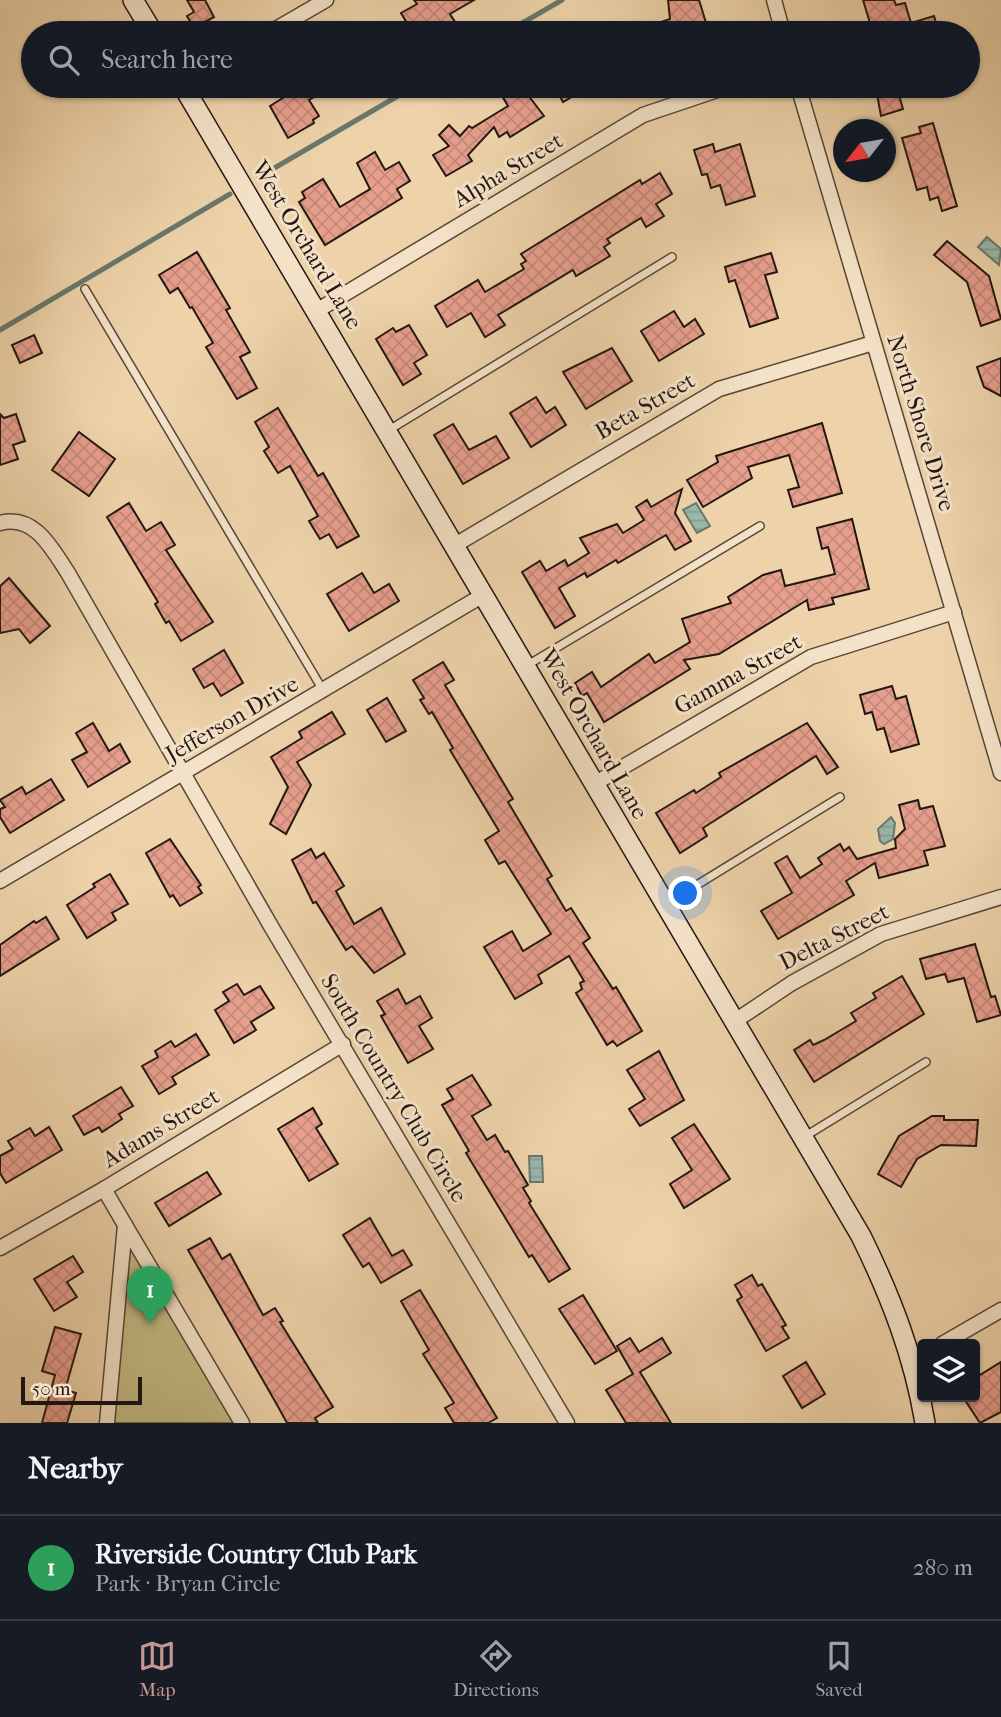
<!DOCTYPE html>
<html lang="en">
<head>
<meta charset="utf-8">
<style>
  :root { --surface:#171b24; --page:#242831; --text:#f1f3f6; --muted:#9ea1a6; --line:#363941; --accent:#c59692 }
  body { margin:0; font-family:"IM FELL French Canon",serif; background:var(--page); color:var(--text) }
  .controls { position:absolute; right:21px; bottom:21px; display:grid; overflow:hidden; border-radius:7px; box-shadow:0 2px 5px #0004 }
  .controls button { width:63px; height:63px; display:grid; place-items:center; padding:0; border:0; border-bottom:2px solid var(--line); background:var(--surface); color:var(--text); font:35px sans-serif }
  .compass { position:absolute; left:833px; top:119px; width:63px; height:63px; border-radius:50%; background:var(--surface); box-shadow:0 2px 5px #0004; rotate:239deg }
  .scale { position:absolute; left:21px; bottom:18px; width:121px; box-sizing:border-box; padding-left:7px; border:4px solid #231712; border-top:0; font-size:19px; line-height:24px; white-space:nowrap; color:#231712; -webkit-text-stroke:5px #f4e2c8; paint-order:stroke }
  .you { position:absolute; left:686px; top:894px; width:24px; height:24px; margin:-18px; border:5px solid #fff; border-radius:50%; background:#1a73e8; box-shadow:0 0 0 10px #1a73e833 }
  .badge { display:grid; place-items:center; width:46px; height:46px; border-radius:50%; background:var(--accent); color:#fff; font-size:23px; font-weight:700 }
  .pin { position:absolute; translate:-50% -58px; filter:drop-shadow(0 2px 4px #0008) }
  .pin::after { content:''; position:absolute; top:37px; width:24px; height:21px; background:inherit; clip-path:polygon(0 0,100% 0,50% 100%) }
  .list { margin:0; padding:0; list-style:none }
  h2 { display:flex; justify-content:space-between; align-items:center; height:91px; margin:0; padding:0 28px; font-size:30px }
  h2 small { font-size:23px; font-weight:400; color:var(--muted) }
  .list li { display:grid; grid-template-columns:46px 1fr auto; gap:21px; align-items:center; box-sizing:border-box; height:105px; padding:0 28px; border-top:2px solid var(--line) }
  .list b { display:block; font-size:26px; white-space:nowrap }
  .list p { margin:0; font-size:23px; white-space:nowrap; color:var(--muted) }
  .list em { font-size:23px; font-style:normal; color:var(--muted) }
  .icon { flex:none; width:38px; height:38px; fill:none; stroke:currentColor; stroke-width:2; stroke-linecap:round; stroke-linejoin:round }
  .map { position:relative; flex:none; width:1001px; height:1423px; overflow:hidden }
  .search { position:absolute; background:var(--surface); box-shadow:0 2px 5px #0004; left:21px; right:21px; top:21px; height:77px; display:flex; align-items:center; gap:18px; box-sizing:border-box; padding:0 24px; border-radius:38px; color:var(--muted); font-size:26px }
  .sheet { height:196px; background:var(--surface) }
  nav { display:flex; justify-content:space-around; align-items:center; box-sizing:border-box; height:98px; border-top:2px solid var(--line); background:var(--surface); font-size:19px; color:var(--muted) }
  nav a { display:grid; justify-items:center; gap:4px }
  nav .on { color:var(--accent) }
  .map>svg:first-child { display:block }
  .green { fill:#c1ba83; stroke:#72684a; stroke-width:2 }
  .water { fill:url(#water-rules); stroke:#6a786d; stroke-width:2 }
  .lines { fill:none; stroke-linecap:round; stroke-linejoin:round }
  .stream { stroke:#6a786d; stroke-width:5 }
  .building { fill:url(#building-cross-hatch); stroke:#231712; stroke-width:2 }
  .lane-casing { stroke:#564638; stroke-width:10 }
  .street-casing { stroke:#564638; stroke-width:17 }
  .secondary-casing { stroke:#231712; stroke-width:22 }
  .lane { stroke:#f4e2c8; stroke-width:7 }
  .street { stroke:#f4e2c8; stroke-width:14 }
  .secondary { stroke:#f4e2c8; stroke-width:19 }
  .labels { text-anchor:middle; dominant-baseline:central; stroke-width:6; stroke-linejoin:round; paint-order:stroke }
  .street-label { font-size:23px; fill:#231712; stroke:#f4e2c8 }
</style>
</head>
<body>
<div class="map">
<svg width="1001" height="1423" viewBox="0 0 1001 1423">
  <defs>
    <pattern id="water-rules" width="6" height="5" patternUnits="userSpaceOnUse" patternTransform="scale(1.75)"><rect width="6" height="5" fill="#99b8aa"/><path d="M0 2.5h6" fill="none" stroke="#849d91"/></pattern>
    <pattern id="building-cross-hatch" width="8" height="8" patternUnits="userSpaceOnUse" patternTransform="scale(1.75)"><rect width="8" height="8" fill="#e79f8d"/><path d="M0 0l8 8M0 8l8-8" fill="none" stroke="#c68879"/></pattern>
  </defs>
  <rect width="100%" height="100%" fill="#eed3aa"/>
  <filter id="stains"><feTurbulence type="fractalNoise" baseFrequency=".00286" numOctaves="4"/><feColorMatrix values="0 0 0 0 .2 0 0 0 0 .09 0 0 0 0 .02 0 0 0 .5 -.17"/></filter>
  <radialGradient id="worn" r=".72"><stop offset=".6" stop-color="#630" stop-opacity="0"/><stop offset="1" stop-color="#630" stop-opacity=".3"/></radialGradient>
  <!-- green -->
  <path class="green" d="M125,1225l117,198h-135z"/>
  <!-- water -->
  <g class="water">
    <path d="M987,237l14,12 -2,16 -21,-18z"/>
    <path d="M696,503l14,23 -13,7 -14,-23z"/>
    <path d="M891,817l4,6 -2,16 -9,5 -4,-3 -2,-12z"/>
    <path d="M529,1156h13l1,26h-13z"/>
  </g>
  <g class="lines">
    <!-- stream -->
    <g class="stream">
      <path d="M505,33l57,-33"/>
      <path d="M259,177l156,-91"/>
      <path d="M0,330l230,-136"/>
    </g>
  </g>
  <!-- building -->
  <g class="building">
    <path d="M187,0h18l9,17 -20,11 -7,-12 7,-4z"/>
    <path d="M414,0h60l-24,14 5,8 -19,11h-5l-3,-6 -15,6 -12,-20 16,-9z"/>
    <path d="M668,0h31l8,26 -23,7h-49l-1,-2 36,-12z"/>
    <path d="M863,0h31l2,5 9,-2 6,20 23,-7 5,17h-66z"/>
    <path d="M280,86h53l-24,14 10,16 -6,4 1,3 -26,15 -18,-32 16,-10z"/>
    <path d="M496,86h25l23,30 -34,21 -3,-5 -8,5 -5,-10 -26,28 4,6 -26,15 -13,-21 16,-9 -10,-11 10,-10 11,11 9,-10 3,2 36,-22z"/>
    <path d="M554,86h36l-27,16z"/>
    <path d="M897,88l6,21 -22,7 -4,-22z"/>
    <path d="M933,123l24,83 -15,5 -4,-14 -8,3 -3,-13 -10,3 -15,-52 19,-5 -2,-6z"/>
    <path d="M713,144l2,8 25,-8 15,52 -29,9 -6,-20 -9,3 -4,-14 -5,1 -8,-25z"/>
    <path d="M375,152l10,18 14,-8 11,19 -13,8 5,9 -77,47 -26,-43 6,-4 -3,-6 21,-13 17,28 30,-18 -13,-26z"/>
    <path d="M660,173l12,21 -16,10 8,12 -18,11 -5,-9 -34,21 3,4 -6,4 6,9 -34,20 -3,-6 -75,45 7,10 -20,12 -14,-24 -24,14 -12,-21 43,-26 7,12 39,-23 -3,-5 5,-3 -5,-7 119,-74 2,4z"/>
    <path d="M947,241l42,35 12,43 -20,7 -14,-44 -33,-27z"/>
    <path d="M197,252l33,56 -4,2 24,42 -10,5 17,31 -20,11 -31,-52 7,-4 -21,-36 -2,1 -12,-20 -8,5 -11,-18z"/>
    <path d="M771,253l6,19 -12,3 13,43 -28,9 -15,-47 -6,2 -4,-15z"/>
    <path d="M674,311l10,16 11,-8 9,15 -45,27 -18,-30z"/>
    <path d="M409,325l18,30 -13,8 7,11 -18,11 -27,-46 17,-11 3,4z"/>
    <path d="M34,335l8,18 -22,10 -8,-18z"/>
    <path d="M612,348l20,33 -46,28 -23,-37z"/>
    <path d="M1001,358v38l-17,-9 -7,-20z"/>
    <path d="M536,397l10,16 9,-6 11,18 -35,22 -21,-34z"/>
    <path d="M278,408l40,68 5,-3 36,63 -22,12 -8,-14 -9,5 -11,-18 9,-5 -28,-50 -12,7 -14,-22 5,-4 -14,-25z"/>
    <path d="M0,414l4,4 12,-4 9,27 -12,4 5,14 -18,6z"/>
    <path d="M822,423l20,70 -49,14 -5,-17 11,-3 -10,-32 -41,12 4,11 -49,29 -16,-27 31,-18 -2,-6z"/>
    <path d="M453,424l16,26 27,-14 13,22 -46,26 -29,-49z"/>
    <path d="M79,432l36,27 -26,37 -37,-26z"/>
    <path d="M682,489l-7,24 16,28 -16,9 -9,-15 -48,28 -2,-3 -29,17 -2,-4 -26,15 16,28 -20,12 -33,-56 18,-11 6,10 19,-11 3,6 21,-13 -9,-15 37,-14 6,9 21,-13 -8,-13 11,-7 4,7z"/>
    <path d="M129,503l17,28 15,-9 14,23 -9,5 47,72 -32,19 -12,-20 -3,2 -11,-19 3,-2 -51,-85z"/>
    <path d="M852,519l17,70 -37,9 2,6 -25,6 -2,-10 -88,54 -35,6 6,9 -86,53 -17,-29 -5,3 -7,-13 17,-11 9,15 48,-33 6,9 35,-21 -8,-23 49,-16 -3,-6 35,-22 18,-5 4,16 50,-12 -7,-27 -6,2 -5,-21z"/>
    <path d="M362,573l12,20 15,-9 10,17 -50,30 -22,-37z"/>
    <path d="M9,578l41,48 -20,17 -11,-14 -19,4v-47z"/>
    <path d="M224,650l19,33 -22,13 -8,-13 -9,5 -11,-19z"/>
    <path d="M443,662l11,18 -9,5 68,114 -5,3 44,74 -5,3 19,32 5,-3 19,30 -7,5 30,46 3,-2 26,44 -25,15 -4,-5 -6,4 -31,-52 6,-4 -2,-6 4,-2 -15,-25 -31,19 4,8 -27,16 -31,-52 28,-16 11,20 28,-17 -46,-73 -6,3 -14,-24 14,-9 -49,-81 3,-2 -21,-36 -3,2 -9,-14 4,-2 -11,-18z"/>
    <path d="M892,686l4,13 10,-3 13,48 -28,8 -7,-24 -7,2 -5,-18 -7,2 -5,-19z"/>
    <path d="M387,698l19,33 -20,11 -19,-32z"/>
    <path d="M332,712l13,22 -48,28 14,23 -25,49 -16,-10 18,-37 -17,-30 31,-19 -3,-6z"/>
    <path d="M93,723l16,28 11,-7 10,18 -42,25 -16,-27 15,-8 -11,-19z"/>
    <path d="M807,723l31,44 -11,7 -11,-18 -113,72 4,8 -27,17 -24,-40 38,-23 2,3 25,-16 -2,-4z"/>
    <path d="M51,779l13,21 -54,33 -10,-16v-8l5,-2 -5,-7 22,-13 4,7z"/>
    <path d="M918,800l2,9 13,-3 12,40 -21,5 4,14 -49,13 -4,-15 -29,18 8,14 -76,44 -17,-28 31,-18 -17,-30 12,-7 13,22 22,-14 -4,-6 22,-14 4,7 5,-4 8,12 39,-11 -1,-9 10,-10 -6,-24z"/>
    <path d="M170,839l31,46 -3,2 4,6 -22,13 -7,-11 -3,2 -24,-44z"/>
    <path d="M311,849l5,9 8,-5 20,33 -8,5 18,33 27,-16 24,46 -31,19 -22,-27 -6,4 -30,-48 -3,1 -21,-43z"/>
    <path d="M110,874l18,30 -16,9 4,7 -29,18 -20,-33 28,-18 -2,-3z"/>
    <path d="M46,917l13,22 -59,37v-31l34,-24 2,2z"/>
    <path d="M975,944l16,53 4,-1 6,19 -24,7 -13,-44 -16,4 -3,-8 -19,5 -6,-20z"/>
    <path d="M902,976l22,38 -110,68 -20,-32 16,-10 3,5 11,-5 32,-19 -5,-8 25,-15 -3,-5z"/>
    <path d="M237,984l7,11 16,-9 14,22 -23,14 5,8 -22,13 -19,-33 14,-9 -6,-9z"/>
    <path d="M398,989l8,15 14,-8 12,22 -13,8 14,23 -25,14 -27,-47 4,-2 -8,-13z"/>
    <path d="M196,1034l13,21 -37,22 4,7 -17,10 -17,-28 16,-9 -3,-6 16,-10 4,6z"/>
    <path d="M659,1051l25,49 -44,26 -11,-17 16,-10 -18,-29z"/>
    <path d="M472,1075l19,30 -19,11 15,24 8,-5 10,17 3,-1 20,34 -5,3 8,13 -2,2 41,66 -21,13 -17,-27 -3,2 -63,-104 3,-2 -27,-46 11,-6 -6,-10z"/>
    <path d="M121,1087l12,19 -14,8 3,5 -20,13 -3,-5 -15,8 -11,-19z"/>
    <path d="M313,1108l9,16 -6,4 22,36 -29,17 -31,-52z"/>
    <path d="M932,1116h12v4h34l-2,26 -35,-1 -24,14 -16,28 -23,-13 21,-38z"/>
    <path d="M694,1124l36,55 -46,29 -14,-24 22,-14 -20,-32z"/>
    <path d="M49,1127l13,23 -56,33 -6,-10v-17l13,-7 -5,-8 22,-13 5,8z"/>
    <path d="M207,1172l14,22 -52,32 -14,-23z"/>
    <path d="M370,1218l22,38 11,-6 9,15 -31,18 -12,-20 -6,4 -20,-32z"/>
    <path d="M210,1238l12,21 8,-5 33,61 12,-7 8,13 -3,1 53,85 -18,11 3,5h-31l-11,-20 -88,-153z"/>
    <path d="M73,1256l10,16 -16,10 10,15 -23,14 -20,-32z"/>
    <path d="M752,1275l6,11 4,-2 24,41 -4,2 7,11 -23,13 -29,-51 5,-3 -7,-12z"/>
    <path d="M420,1290l77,128 -9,5h-34l-9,-15 9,-5 -31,-49 6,-4 -28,-49z"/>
    <path d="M583,1295l34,56 -22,13 -36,-55z"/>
    <path d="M55,1327l26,7 -16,56 11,3 -9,30h-25l13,-48 -13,-4z"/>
    <path d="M630,1338l9,14 23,-14 9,15 -31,19 31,51h-45l-20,-33 27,-16 -16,-28z"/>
    <path d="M806,1362l19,32 -23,14 -19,-32z"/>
    <path d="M1001,1362v50l-21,11 -17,-26h12v-19z"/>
  </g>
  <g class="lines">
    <defs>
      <g id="lane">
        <path d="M85,289l239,403"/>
        <path d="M389,430l283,-173"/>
        <path d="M526,666l234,-140"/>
        <path d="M666,904l174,-107"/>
        <path d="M804,1137l122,-75"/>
      </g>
      <g id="street">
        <path d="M774,0l9,33"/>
        <path d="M269,33l57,-33"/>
        <path d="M798,86l203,687"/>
        <path d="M318,310l325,-195 86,-29"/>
        <path d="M0,523c35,-9 52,26 68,50l204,355 295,495"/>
        <path d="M455,545l264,-156 154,-46"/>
        <path d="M594,784l217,-127 143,-45"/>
        <path d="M0,881l485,-287"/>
        <path d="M735,1021l57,-38 89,-49 120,-37"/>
        <path d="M104,1189l21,36 -18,198"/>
        <path d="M125,1225l117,198"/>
        <path d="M0,1248l104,-59 239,-145"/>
        <path d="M942,1344l59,-34"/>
      </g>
      <g id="secondary">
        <path d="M133,0l20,33"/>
        <path d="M183,86l678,1150c30,61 53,120 64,187"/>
      </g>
    </defs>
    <!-- lane casing -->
    <use href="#lane" class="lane-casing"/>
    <!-- street casing -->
    <use href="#street" class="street-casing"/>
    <!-- secondary casing -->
    <use href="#secondary" class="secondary-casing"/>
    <!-- lane -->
    <use href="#lane" class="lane"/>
    <!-- street -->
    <use href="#street" class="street"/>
    <!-- secondary -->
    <use href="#secondary" class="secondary"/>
  </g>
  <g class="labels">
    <!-- street labels -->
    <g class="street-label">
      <text transform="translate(508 170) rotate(-31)">Alpha Street</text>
      <text transform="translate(307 245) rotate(59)">West Orchard Lane</text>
      <text transform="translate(645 406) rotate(-30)">Beta Street</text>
      <text transform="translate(921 423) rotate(73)">North Shore Drive</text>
      <text transform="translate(738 674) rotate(-29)">Gamma Street</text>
      <text transform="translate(232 719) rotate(-30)">Jefferson Drive</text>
      <text transform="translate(594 734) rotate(60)">West Orchard Lane</text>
      <text transform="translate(834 937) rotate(-27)">Delta Street</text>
      <text transform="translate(394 1088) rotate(59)">South Country Club Circle</text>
      <text transform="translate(161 1128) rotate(-31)">Adams Street</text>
    </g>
  </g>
  <rect width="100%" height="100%" filter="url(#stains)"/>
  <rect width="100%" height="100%" fill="url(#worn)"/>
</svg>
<div class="controls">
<button><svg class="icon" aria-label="layers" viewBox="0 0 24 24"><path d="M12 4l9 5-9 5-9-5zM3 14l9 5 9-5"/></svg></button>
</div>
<svg class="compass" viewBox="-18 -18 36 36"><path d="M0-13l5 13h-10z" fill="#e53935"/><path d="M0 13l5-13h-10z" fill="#9ea1a6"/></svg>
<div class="scale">50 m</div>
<div class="you"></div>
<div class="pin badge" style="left:150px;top:1324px;background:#2e9e5b">1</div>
<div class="search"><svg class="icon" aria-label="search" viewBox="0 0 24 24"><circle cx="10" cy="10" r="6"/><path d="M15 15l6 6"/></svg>Search here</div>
</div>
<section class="sheet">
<h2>Nearby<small></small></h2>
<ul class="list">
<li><span class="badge" style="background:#2e9e5b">1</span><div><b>Riverside Country Club Park</b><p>Park · Bryan Circle</p></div><em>280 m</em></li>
</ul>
</section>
<nav>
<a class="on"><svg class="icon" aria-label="map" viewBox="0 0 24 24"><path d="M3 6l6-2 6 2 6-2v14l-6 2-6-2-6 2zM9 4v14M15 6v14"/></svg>Map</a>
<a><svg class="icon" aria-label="directions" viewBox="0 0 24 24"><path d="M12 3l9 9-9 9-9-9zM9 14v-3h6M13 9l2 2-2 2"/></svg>Directions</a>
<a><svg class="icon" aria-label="saved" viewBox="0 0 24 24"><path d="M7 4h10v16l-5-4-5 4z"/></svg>Saved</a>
</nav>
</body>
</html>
